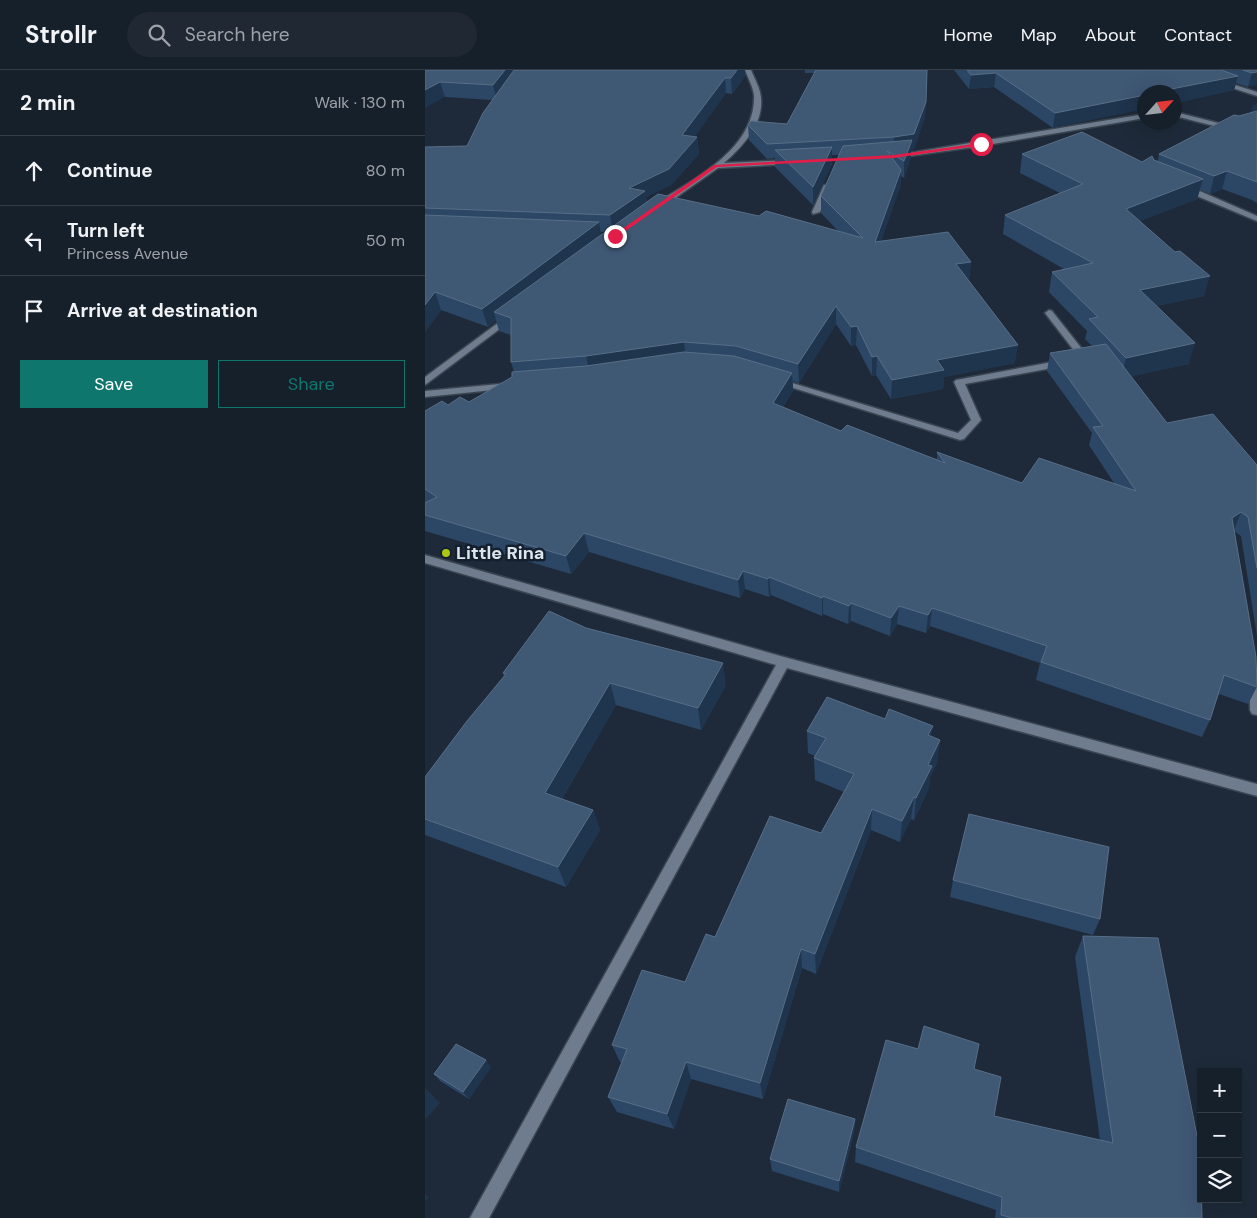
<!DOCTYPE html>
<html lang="en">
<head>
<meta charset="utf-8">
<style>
  :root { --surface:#16202b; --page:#1f2833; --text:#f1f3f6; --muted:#9ea3a9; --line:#353e47; --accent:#0f766e }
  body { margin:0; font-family:"DM Sans",sans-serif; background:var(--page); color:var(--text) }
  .controls { position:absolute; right:15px; bottom:15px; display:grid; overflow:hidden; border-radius:0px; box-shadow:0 5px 20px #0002 }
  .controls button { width:45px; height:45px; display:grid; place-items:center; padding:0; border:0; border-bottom:1px solid var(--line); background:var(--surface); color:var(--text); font:25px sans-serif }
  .compass { position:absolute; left:712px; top:15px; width:45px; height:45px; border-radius:50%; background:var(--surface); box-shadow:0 5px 20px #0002; rotate:63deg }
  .stop { position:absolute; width:15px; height:15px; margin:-11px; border:4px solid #e11d48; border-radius:50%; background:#fff }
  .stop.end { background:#e11d48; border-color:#fff; box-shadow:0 1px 5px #0008 }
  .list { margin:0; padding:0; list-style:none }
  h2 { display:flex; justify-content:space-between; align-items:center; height:65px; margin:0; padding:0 20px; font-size:21px }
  h2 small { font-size:16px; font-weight:400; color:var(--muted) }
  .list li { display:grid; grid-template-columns:32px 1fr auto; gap:15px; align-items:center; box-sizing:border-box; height:70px; padding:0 20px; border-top:1px solid var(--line) }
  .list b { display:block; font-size:19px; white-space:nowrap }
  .list p { margin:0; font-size:16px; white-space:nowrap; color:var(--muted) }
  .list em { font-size:16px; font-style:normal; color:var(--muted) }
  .actions { display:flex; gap:10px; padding:15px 20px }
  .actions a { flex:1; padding:11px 0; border:1px solid var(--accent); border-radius:0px; text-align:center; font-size:18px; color:var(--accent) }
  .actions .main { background:var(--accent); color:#fff }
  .icon { flex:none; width:28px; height:28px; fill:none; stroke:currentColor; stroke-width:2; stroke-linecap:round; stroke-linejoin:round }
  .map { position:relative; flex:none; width:832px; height:1148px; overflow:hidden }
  header { display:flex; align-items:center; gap:30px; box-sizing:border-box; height:70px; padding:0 25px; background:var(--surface); border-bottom:1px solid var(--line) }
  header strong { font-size:24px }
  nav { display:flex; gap:28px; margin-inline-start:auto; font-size:18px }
  .search { width:350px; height:45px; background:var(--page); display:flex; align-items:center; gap:12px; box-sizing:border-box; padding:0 18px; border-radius:28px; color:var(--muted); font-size:19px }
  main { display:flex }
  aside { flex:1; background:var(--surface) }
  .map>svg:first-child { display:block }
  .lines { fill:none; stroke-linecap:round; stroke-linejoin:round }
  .minor-casing { stroke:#3a4551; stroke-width:3 }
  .minor { fill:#6e7c8d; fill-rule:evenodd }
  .wall { fill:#2c4765; fill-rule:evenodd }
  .shaded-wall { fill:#1f344d }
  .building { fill:#3f5874; stroke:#586e87 }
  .route { fill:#e11d48 }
  .poi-dot { fill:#abc615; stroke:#15202e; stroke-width:2 }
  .labels { text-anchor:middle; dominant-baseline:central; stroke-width:5; stroke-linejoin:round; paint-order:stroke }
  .poi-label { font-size:18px; font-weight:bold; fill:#dde5ee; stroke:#15202e; text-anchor:start }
</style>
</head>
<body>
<header>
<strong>Strollr</strong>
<div class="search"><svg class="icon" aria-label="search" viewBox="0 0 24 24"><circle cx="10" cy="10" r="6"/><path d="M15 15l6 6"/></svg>Search here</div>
<nav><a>Home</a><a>Map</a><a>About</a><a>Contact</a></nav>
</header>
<main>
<aside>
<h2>2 min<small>Walk · 130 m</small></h2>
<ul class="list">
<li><svg class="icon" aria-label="ahead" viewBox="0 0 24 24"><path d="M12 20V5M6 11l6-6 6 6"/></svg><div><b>Continue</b></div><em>80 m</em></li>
<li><svg class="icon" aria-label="left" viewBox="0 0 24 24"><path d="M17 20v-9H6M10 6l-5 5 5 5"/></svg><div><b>Turn left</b><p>Princess Avenue</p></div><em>50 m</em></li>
<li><svg class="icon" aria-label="arrive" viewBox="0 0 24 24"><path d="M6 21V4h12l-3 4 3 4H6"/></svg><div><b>Arrive at destination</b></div></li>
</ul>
<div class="actions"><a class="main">Save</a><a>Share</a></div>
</aside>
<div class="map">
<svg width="832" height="1148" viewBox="0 0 832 1148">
  <rect width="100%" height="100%" fill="#1e2a39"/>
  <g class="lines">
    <defs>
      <g id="minor">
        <path d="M320,0h6c3,7 7,15 9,22 7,29 -17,54 -36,71l67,-3 4,2 -4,2 -73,4 -57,40h-6v-4c39,-25 101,-55 99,-109 -1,-8 -6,-17 -9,-25z"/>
        <path d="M794,10l38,12v4l-40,-13z"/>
        <path d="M750,42l59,15 23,-6v4l-23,6 -59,-15z"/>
        <path d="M720,44v4l-164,28 -86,12 -4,-2z"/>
        <path d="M399,115l7,2 -11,25 -7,2 -1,-2z"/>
        <path d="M755,115h6l71,31v5l-77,-32z"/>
        <path d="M624,240l3,1 38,48 -5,3 -120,22 16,36 -17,19 -4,1 -189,-59 5,-3 3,1 179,54 13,-13 -17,-38 2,-2 123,-23 -34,-44z"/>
        <path d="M85,244l4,3 -1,2 -88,66v-8z"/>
        <path d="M85,313l3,1v4l-88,9v-6z"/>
        <path d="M0,485l359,102 473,127v12l-470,-128 -298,550h-19l306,-553 -351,-102z"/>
        <path d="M830,598l2,1v46l-5,-1 -2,-4 -1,-37 1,-4z"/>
      </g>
    </defs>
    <!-- minor casing -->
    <use href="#minor" class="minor-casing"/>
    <!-- minor -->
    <use href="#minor" class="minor"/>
  </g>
  <!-- wall -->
  <g class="wall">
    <path d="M0,0h320v6l-13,18 -6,-1 -32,44h3l2,17 -28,31 -25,12 1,5 112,14 80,16 -18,-19v-17l18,-41h-7v9l-19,41 -38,-38v-9l-8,1 -18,-19 -1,-15 39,-1 27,-51h-9v-3h122l-2,47 -11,32 -3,1v7l-7,21 -3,-2 -1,11 -19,54 90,21 -2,18h-1l47,83 -71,14 -1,12 -52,10 -15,-24 -4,1 -16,-31 -5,1 -15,-22 -37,59 -6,-2v10l-10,16 58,24 96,29v-8l85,31h92l-25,-38 3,-12 -45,-62 3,-18 42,-7 -7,-7 2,-8 -38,-39 3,-20 12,-3 -61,-35 2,-19 55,-22 -40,-20 2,-19 120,8 12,-2 4,1 1,-7 80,-38 11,-3 7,-10v100l-5,-3 -30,-11 -12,5 -10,-4 -3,9 -57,22 64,75 -48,10 33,58 -58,12 36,47 90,42v171l-16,-100 -7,-5 23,156 -9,17 -29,-10 -9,26 -8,17 -166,-57 4,-17 -110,-37 -4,7 -29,-9 -7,12 -39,-15 -3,3 -25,-10 -1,2 -51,-21 -2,2 -24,-8 -5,9 -151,-46 -18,22 -146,-43v-28h1l-1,-1v-91l23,-6 21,-3 43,-25 2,-5 -3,-10v-27l-12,-4 -3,-11 -8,7 -47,-17 -16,22v-185l42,-1 25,-46 -47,-3zM175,162h5l-4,3z"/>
    <path d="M529,0h303l-9,17 -12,-4 -2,7 -59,13v-11l-122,36 -59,-41 -25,2z"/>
    <path d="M161,558l140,57 -25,45 -85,-25 -54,94 31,11 7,20 -34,57 -141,-52v-58l79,-101 -1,-3z"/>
    <path d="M382,661l133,9 -3,23 -7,14 -1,11 -15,32 -3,-1 -11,23 -29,-12 -55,144 -14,-6 -39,131 -72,-20 -17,50 -57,-17 -9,-15 14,-35h-2l-8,-17 73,-63 30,-45 106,-104 23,-41 -29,-12 -1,-22 1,-2 -7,-3z"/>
    <path d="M528,810l147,39 -7,16 -143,-38z"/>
    <path d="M658,866l119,282h-207l1,-8 -141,-48 1,-15 62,-98 56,20 20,47 106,24 -25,-183z"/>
    <path d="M66,997l-22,32 -29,-18 -6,-7z"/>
    <path d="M430,1049l-1,13 -15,60 -67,-21 -2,-12z"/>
  </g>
  <!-- shaded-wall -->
  <g class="shaded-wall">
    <path d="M80,0h15l-23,31 -4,-16z"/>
    <path d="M312,0h8v6l-13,18 -1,-16z"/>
    <path d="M832,2v13l-9,2 4,-14z"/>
    <path d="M571,3l-2,14 -25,2 2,-14z"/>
    <path d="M813,6l-4,14 -59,13v-11h-19z"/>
    <path d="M300,8l1,15 -42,59 -2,-17z"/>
    <path d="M15,12l5,15 -20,11v-18z"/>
    <path d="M720,25v14l-92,19 2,-15z"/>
    <path d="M501,32l-1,15 -11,32 -3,1v7l-7,21v-17l-10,-9v-15z"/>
    <path d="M832,34v16l-9,1 5,-16z"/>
    <path d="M272,67l2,17 -28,31 -25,12 2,11 -35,24 -3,-17 19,-27z"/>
    <path d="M407,77v17l-19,41v-18z"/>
    <path d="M476,100l-1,17 -25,73v-18z"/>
    <path d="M802,101l-5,18 -12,5 4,-18z"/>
    <path d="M778,109l-6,20 -75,29 4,-19z"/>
    <path d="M174,152l3,18 -108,72 2,8 -8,7 -6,-18z"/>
    <path d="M546,192l-2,18 -15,2 2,-18z"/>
    <path d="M785,206l-6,20 -69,14 5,-20z"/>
    <path d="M10,222l6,18 -16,22v-27z"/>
    <path d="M411,236v18l-37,59 -1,-19z"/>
    <path d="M432,256l-1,19 -5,1v-19z"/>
    <path d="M259,272l2,18 -96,14 -4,-18z"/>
    <path d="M770,273l-6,21 -68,15 5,-21z"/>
    <path d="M593,275l-3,18 -71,14 -1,12 -52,10 1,-19 45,-20z"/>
    <path d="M452,286l-1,19 -4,1v-19z"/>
    <path d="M367,303l1,18 -19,30 -1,-18z"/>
    <path d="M816,442l-7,18 -2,-12z"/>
    <path d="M159,463l5,19 -18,22 -5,-18z"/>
    <path d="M318,501l2,18 -5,9 -2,-18z"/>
    <path d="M344,507l2,18 -2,2 -1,-18z"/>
    <path d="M398,526v18l-1,2v-18z"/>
    <path d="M426,533v18l-3,3 1,-18z"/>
    <path d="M474,536l-2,18 -7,12 1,-18z"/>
    <path d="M507,538l-2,18 -4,7 2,-18z"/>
    <path d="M298,593l3,22 -25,45 -3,-22z"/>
    <path d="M185,613l6,22 -63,109 -8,-21z"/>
    <path d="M508,656l-3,23 -2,-14z"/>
    <path d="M515,670l-3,23 -7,14 -1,11 -15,32 2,-22 12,-33z"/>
    <path d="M489,727l-3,22 -11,23 2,-21z"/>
    <path d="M447,739l-1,21 -55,144 -1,-20z"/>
    <path d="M168,740l7,20 -34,57 -8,-20z"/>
    <path d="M376,879l1,19 -39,131 -3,-16z"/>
    <path d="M61,990l5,7 -22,32 -6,-7z"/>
    <path d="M261,992l5,17 -17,50 -7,-15z"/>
    <path d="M0,1018l15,15 -15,17z"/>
    <path d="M430,1049l-1,13 -15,60v-11z"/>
    <path d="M0,1124l4,3 -4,5z"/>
  </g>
  <!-- building -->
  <g class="building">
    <path d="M0,0h80l-12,15 -53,-3 -15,8z"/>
    <path d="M89,0h223l-6,8h-6l-43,57 15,2 -28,32 -40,19 16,3 -35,24 -185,-7v-61l42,-1 16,-33z"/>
    <path d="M391,0h111l-1,32 -12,32 -20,3 -127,7 -19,-19 3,-4 36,3z"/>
    <path d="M542,0h254l17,6 -82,16h-11v3l-90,18 -59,-40 -25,2z"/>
    <path d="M818,0h14v2l-5,1z"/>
    <path d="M832,41v71l-30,-11 -13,5 -55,-22 75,-39 5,1z"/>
    <path d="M657,62l60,30 10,-6 2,4 49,19 -77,30 49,43 5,-1 30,25 -70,14 55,53 -69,15 -37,-39 9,-2 -46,-45 41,-9 -88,-48 78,-31 -61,-30z"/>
    <path d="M487,70l-8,21 -17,-10 14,19 -26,72 73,-10 23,30 -15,2 62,81 -81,15 7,10 -52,10 -15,-24 -5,1 -15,-31 -6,1 -15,-21 -38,58 -62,-18 -52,-4 -98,14 -75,6v-44l-17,-6 164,-118 101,22 7,-5 97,27 -42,-42 22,-50z"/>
    <path d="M407,77l-19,40 -38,-37z"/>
    <path d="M0,145l174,7 -117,87 -47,-17 -10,13z"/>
    <path d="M681,274l61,79 46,-9 44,51v103l-9,-51 -7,-5 -9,6 24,139 1,30 -33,-12 -14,45 -169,-58 6,-16 -115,-38 -4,7 -29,-9 -8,12 -40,-15 -2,3 -26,-10 -1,2 -53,-21 -1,2 -25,-8 -5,9 -154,-47 -18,23 -141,-41v-12l12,-6 -12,-8v-78l17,-10 6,4 12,-8 9,5 43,-25v-5l74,-6 98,-14 50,4 58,17 -19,30 68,28 6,-6 98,38 -8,-11 85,31 17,-25 97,33 -43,-64 10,-1 -53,-73z"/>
    <path d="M124,541l37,17 137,35 -25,45 -88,-25 -65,110 48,17 -35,57 -133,-48v-42l42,-56 39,-47 -3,-1z"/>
    <path d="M402,627l58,22 4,-10 44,17 -5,9 12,5 -12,25 4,1 -16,32 -2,-1 -12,24 -30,-12 -57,145 -14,-5 -41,134 -74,-21 -19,52 -59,-17 19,-48 -15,-4 30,-75 43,12 21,-48 9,3 55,-121 51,17 33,-59 -40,-16 12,-20 -19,-7z"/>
    <path d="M544,744l140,33 -9,72 -147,-39z"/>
    <path d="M658,866l75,2 42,213 2,67h-189l-12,-3 1,-18 -146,-50 30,-107 32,9 6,-23 55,18 -5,25 27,8 -7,39 119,27z"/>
    <path d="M31,974l30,16 -23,32 -29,-18z"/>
    <path d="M363,1029l67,20 -16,62 -69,-22z"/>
  </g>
  <!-- route -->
  <path class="route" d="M556,73l2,2 -89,13 -177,9 -100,70 -5,-1 102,-71 180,-10z"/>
  <!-- markers -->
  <circle class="poi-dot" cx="21" cy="483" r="5"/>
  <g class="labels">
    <!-- poi labels -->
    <g class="poi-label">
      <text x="31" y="483">Little Rina</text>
    </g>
  </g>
</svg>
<div class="controls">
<button>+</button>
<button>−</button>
<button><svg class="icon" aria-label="layers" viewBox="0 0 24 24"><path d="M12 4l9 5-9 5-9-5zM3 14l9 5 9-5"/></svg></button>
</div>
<svg class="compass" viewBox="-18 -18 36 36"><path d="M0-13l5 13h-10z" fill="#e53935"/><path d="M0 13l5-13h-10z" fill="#9ea3a9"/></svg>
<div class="stop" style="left:556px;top:74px"></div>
<div class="stop end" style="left:190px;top:166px"></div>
</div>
</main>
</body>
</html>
